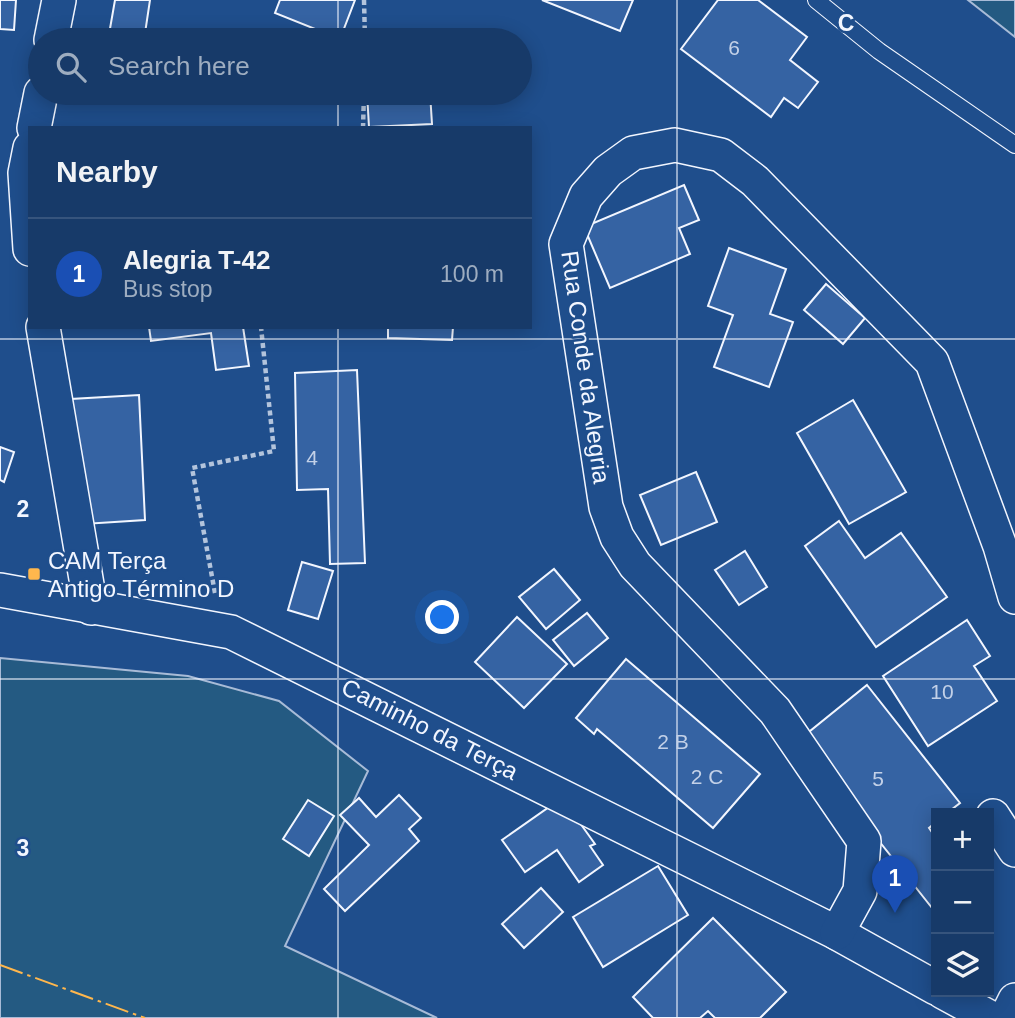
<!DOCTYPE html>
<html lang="en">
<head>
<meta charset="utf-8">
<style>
  :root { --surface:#173a69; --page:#20416f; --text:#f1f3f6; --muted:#9eadc0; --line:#36547d; --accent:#ffb74d }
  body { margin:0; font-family:Helvetica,sans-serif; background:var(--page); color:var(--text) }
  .controls { position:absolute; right:21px; bottom:21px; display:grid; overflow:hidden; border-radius:0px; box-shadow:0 4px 18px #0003 }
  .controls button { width:63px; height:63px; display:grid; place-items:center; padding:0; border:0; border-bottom:2px solid var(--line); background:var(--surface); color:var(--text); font:35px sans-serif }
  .you { position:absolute; left:443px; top:618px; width:24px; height:24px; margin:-18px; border:5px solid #fff; border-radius:50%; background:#1a73e8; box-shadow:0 0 0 10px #1a73e833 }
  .badge { display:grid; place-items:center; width:46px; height:46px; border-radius:50%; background:var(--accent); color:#fff; font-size:23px; font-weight:700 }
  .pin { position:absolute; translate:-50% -58px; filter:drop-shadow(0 2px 4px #0008) }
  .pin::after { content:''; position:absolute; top:37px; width:24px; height:21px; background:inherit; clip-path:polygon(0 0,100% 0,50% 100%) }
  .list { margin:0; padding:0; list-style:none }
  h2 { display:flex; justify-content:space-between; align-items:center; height:91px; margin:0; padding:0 28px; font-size:30px }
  h2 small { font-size:23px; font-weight:400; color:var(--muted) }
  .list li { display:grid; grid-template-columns:46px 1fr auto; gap:21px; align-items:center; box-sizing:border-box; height:112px; padding:0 28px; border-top:2px solid var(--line) }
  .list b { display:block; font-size:26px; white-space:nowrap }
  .list p { margin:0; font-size:23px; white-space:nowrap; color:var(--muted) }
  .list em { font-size:23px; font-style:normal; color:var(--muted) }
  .icon { flex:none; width:38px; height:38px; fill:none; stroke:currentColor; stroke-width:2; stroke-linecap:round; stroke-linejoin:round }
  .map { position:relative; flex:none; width:1015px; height:1018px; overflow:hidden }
  .search { position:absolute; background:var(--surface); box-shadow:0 4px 18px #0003; left:28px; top:28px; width:504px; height:77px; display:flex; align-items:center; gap:18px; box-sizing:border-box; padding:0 24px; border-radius:38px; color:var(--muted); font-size:26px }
  .panel { position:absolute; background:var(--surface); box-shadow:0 4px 18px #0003; left:28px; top:126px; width:504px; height:203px; border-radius:0px }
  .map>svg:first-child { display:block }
  .green { fill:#245a82; stroke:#a8bbd7; stroke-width:2 }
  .building { fill:#3563a3; stroke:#f2f6ff; stroke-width:2 }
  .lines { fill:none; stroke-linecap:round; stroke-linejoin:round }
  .service-casing { stroke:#f2f6ff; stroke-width:18 }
  .minor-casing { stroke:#f2f6ff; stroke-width:36 }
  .path { stroke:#b3c4dc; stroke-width:4.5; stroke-dasharray:5 3.5; stroke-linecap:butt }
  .service { stroke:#1f4e8c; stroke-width:16 }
  .minor { stroke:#1f4e8c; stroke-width:33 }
  .power { stroke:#ffb74d; stroke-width:2; stroke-dasharray:24 5 3.5 5; stroke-linecap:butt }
  .grid { fill:none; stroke:#f2f6ff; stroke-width:2; stroke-opacity:0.55 }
  .poi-dot { fill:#ffb74d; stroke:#1f4e8c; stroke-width:2.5 }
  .labels { text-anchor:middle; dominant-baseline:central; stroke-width:5; stroke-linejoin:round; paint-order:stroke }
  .number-label { font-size:21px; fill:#c3d1e8 }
  .street-label { font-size:24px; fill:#f2f6ff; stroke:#1f4e8c }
  .poi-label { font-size:24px; fill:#f2f6ff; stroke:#1f4e8c; text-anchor:start }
  .grid-label { font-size:23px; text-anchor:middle; font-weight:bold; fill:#f2f6ff; stroke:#1f4e8c; stroke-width:5; stroke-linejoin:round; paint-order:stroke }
</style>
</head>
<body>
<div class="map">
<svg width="1015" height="1018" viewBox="0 0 1015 1018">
  <rect width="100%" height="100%" fill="#1f4e8c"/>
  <!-- green -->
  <g class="green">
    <path d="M968,0h47v37z"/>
    <path d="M0,658l188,18 91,25 89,70 -83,175 152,72h-437z"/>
  </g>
  <!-- building -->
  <g class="building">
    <path d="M0,0h16l-2,30 -14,-1z"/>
    <path d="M115,0h35l-6,40h-36z"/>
    <path d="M280,0h75l-15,39 -65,-26z"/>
    <path d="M542,0h91l-13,31z"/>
    <path d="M718,0h40l49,37 -17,23 28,22 -20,26 -14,-10 -13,19 -90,-68z"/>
    <path d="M371,29h54v11h-55z"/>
    <path d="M367,93h63l2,31 -63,3z"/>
    <path d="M684,185l15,35 -20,8 11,26 -80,34 -26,-61z"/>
    <path d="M729,248l57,21 -16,45 23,8 -24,65 -55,-20 19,-52 -25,-9z"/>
    <path d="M826,284l39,34 -22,26 -39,-34z"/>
    <path d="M149,327h94l6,39 -33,4 -5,-37 -60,8z"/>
    <path d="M388,327h65l-1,13 -64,-2z"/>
    <path d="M357,370l8,193 -35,1 -2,-75 -31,1 -2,-117z"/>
    <path d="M139,395l6,125 -61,4 -13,-125z"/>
    <path d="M853,400l53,92 -57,32 -52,-91z"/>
    <path d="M0,447l14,5 -10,30 -4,-2z"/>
    <path d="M696,472l21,50 -56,23 -21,-50z"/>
    <path d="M839,521l26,37 36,-25 46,64 -71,50 -71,-101z"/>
    <path d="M745,551l22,36 -28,18 -24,-35z"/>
    <path d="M302,562l31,9 -15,48 -30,-9z"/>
    <path d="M554,569l26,31 -34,29 -27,-32z"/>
    <path d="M587,613l21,25 -34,28 -21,-26z"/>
    <path d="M517,617l50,47 -43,44 -49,-46z"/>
    <path d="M967,620l23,36 -16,10 23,35 -69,45 -45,-70z"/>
    <path d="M626,659l134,115 -47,54 -116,-99 -3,5 -18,-16z"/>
    <path d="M867,685l93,118 -13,10h-11v9l-7,6 7,10v75l-137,-173z"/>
    <path d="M399,795l22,23 -12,11 10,12 -74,70 -21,-22 45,-44 -29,-30 19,-17 17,19z"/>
    <path d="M562,798l33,46 -5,2 13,19 -24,17 -22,-32 -32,22 -23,-32z"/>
    <path d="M308,800l26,16 -25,40 -26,-17z"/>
    <path d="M658,866l30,49 -85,52 -30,-50z"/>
    <path d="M541,888l22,24 -39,36 -22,-24z"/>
    <path d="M713,918l73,74 -26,26h-45l-7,-7 -8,7h-47l-20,-21z"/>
  </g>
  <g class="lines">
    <defs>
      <path id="service" d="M816,0l63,51 136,94"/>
      <g id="minor">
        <path d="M51,40l8,-40"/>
        <path d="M34,128l7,-35"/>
        <path d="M30,148l-5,25 5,76"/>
        <path d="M43,327l48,281"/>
        <path d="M0,590l231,42 606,301 99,55"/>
        <path d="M993,816l22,34"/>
        <path d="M837,933l23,-42 4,-50 -89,-130 -140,-146 -18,-28 -11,-30 -40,-263 20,-48 22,-25 25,-18 42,-8 46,10 34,26 177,181 68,184 15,51"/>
        <path d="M943,992l48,26"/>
        <path d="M1006,1018l9,-18"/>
      </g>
    </defs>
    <!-- service casing -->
    <use href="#service" class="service-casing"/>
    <!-- minor casing -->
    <use href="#minor" class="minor-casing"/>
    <!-- path -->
    <g class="path">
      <path d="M364,0l1,40"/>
      <path d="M363,128l1,-35"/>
      <path d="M215,593l-23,-125 82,-17 -13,-124"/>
    </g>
    <!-- service -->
    <use href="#service" class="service"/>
    <!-- minor -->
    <use href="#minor" class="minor"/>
    <!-- power -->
    <path class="power" d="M0,965l145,53"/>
  </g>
  <!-- grid -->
  <path class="grid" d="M338,0v40M677,0v1018M338,93v35M338,327v691M0,339h1015M0,679h1015"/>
  <!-- markers -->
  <rect class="poi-dot" x="27" y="567" width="14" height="14" rx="3.5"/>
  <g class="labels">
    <!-- number labels -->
    <g class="number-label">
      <text x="734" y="47">6</text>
      <text x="312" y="457">4</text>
      <text x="942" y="691">10</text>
      <text x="673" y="741">2 B</text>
      <text x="707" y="776">2 C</text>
      <text x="878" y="778">5</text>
    </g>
    <!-- street labels -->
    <g class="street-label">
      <text transform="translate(586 367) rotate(82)">Rua Conde da Alegria</text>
      <text transform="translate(430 729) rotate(27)">Caminho da Terça</text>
    </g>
    <!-- poi labels -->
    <g class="poi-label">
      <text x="48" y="560">CAM Terça<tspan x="48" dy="28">Antigo Término D</tspan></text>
    </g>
  </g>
  <g class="grid-label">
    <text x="846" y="31">C</text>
    <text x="23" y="517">2</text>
    <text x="23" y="856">3</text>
  </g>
</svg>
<div class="controls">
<button>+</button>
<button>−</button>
<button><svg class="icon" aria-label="layers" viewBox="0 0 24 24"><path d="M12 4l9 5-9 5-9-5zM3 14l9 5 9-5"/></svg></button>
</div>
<div class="you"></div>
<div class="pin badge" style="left:895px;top:913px;background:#1a4fb4">1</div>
<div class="search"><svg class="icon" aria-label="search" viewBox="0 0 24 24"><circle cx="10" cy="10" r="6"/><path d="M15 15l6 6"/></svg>Search here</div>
<section class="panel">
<h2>Nearby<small></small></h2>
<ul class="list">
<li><span class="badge" style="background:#1a4fb4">1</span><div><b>Alegria T-42</b><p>Bus stop</p></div><em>100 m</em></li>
</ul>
</section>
</div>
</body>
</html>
